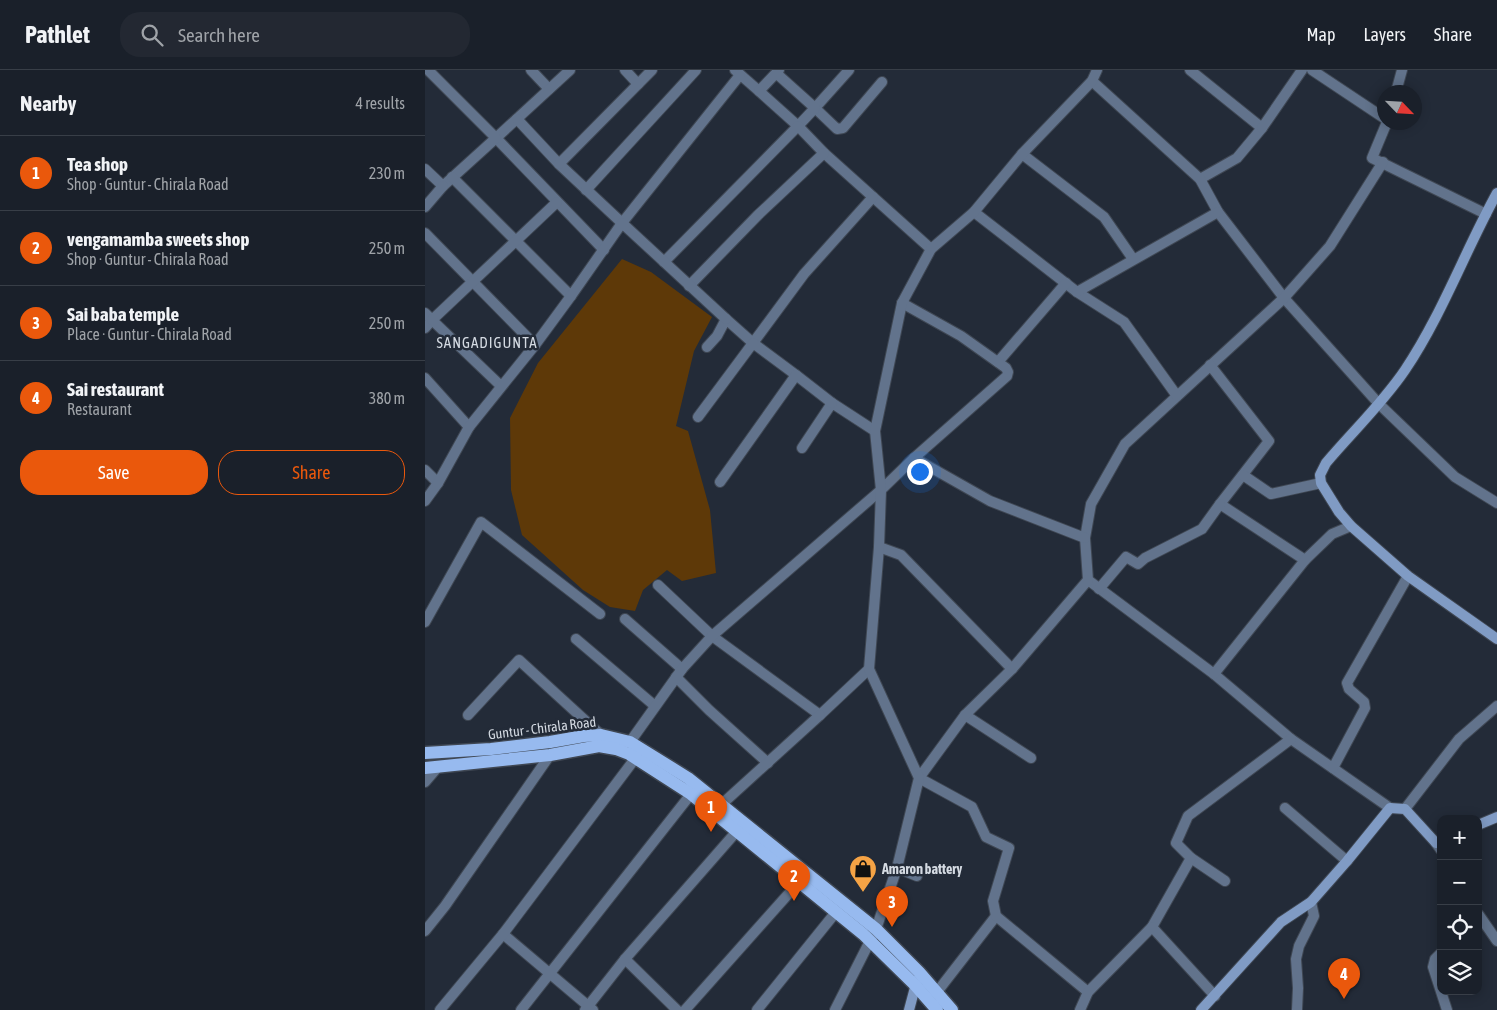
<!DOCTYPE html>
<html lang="en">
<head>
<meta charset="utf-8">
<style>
  :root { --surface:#1a202a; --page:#232832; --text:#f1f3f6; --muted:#9fa3a8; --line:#383e47; --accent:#ea580c }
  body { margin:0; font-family:"Asap Condensed",sans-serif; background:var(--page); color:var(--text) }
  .controls { position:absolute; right:15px; bottom:15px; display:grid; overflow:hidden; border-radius:10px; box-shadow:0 2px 12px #0003 }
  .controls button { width:45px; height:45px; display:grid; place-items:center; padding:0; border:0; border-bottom:1px solid var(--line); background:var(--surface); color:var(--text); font:25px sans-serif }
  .compass { position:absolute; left:952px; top:15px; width:45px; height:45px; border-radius:50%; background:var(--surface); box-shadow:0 2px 12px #0003; rotate:115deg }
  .you { position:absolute; left:494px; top:401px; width:18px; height:18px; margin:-12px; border:4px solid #fff; border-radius:50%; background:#1a73e8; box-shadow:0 0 0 8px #1a73e833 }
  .badge { display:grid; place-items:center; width:32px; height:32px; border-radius:50%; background:var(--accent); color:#fff; font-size:16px; font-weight:700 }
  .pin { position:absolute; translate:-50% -41px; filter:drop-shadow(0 1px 2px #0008) }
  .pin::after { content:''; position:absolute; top:26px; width:18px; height:15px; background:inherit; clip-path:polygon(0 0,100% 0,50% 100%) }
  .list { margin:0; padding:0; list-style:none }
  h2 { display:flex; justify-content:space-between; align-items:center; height:65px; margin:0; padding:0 20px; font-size:21px }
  h2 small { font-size:16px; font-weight:400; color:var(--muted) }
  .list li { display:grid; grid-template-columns:32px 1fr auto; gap:15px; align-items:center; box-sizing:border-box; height:75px; padding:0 20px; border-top:1px solid var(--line) }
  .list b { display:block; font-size:19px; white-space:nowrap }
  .list p { margin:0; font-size:16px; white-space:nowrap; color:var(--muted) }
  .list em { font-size:16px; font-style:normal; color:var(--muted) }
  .actions { display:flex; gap:10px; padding:15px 20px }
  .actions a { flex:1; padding:11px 0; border:1px solid var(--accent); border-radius:20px; text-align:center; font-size:18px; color:var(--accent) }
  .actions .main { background:var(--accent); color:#fff }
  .icon { flex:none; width:28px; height:28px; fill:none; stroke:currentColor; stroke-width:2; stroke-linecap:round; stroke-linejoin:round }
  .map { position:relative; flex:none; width:1072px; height:940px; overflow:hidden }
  header { display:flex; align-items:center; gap:30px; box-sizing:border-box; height:70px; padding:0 25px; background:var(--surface); border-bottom:1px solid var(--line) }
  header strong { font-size:24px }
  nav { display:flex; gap:28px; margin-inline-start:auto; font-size:18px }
  .search { width:350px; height:45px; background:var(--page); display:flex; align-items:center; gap:12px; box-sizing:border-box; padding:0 18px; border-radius:20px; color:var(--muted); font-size:19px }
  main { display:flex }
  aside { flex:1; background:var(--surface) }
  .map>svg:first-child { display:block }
  .green { fill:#5e3908 }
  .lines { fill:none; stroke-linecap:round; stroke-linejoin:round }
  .street-casing { stroke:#3f4753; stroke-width:12 }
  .secondary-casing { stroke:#3f4753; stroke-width:12 }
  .primary-casing { stroke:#3f4753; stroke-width:15 }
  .street { stroke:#62738c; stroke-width:10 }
  .secondary { stroke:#809bc4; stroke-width:10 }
  .primary { stroke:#97baef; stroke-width:12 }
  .labels { text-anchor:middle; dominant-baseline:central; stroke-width:5; stroke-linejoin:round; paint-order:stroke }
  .street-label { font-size:14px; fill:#d4dae2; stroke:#232b38 }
  .poi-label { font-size:14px; font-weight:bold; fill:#d4dae2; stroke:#232b38; text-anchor:start }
  .neighbourhood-label { font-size:15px; letter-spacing:1px; fill:#d4dae2; stroke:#232b38 }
</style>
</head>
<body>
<header>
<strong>Pathlet</strong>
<div class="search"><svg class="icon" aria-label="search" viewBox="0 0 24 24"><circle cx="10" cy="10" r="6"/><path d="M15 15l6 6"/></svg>Search here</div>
<nav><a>Map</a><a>Layers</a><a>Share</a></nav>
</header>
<main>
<aside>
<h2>Nearby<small>4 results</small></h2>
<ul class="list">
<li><span class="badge">1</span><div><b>Tea shop</b><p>Shop · Guntur - Chirala Road</p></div><em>230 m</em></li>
<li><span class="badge">2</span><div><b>vengamamba sweets shop</b><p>Shop · Guntur - Chirala Road</p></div><em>250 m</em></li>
<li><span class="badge">3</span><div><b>Sai baba temple</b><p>Place · Guntur - Chirala Road</p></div><em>250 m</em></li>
<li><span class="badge">4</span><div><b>Sai restaurant</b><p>Restaurant</p></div><em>380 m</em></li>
</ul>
<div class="actions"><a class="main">Save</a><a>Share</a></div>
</aside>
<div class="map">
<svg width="1072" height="940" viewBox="0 0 1072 940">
  <rect width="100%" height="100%" fill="#232b38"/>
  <!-- green -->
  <path class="green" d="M197,189l29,13 61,45 -18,34 -18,75 12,5 22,79 6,63 -34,8 -15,-11 -24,20 -8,21 -25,-4 -27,-17 -61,-55 -11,-45 -1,-72 28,-55z"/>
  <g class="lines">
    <defs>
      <g id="street">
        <path d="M106,0l18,19"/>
        <path d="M145,0l-74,68 108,112"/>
        <path d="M200,0l13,14"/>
        <path d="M310,0l24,21"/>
        <path d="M424,0l-34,38 22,21 6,-1 39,-46"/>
        <path d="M765,0l72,58 -25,30 -37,21"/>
        <path d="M887,0l72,48"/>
        <path d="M351,3l39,35 -17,18 -39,-35 20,-21"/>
        <path d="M667,11l108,98 18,33 66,86 95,106 76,73 42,26"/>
        <path d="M971,22l6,-22"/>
        <path d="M92,49l42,45 63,59 118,-148"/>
        <path d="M962,52l-15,36 114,56"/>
        <path d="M837,58l40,-58"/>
        <path d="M597,84l82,63 29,42"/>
        <path d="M958,92l-53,84 -46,52 -159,146 -34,60 -6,34 3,42 126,94 77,65 99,69"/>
        <path d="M134,94l93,-94"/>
        <path d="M0,99l18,17 53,-48 -68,-68"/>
        <path d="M27,107l119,119"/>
        <path d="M161,120l110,-120"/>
        <path d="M0,137l18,-21"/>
        <path d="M549,142l103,80 47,30 53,74"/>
        <path d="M0,163l110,112"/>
        <path d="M239,192l134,-136 26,27 107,96"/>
        <path d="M264,216l69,-71 66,-62"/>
        <path d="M652,222l141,-80"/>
        <path d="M0,243l7,7 -7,8"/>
        <path d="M282,277l10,-11 9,-17 27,24 51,-69 69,-77"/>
        <path d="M573,292l68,-79"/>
        <path d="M785,295l59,76 -49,63 85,56"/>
        <path d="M0,308l44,49"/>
        <path d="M76,316l-69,-66 125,-118"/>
        <path d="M273,347l55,-74 43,32"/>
        <path d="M377,378l30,-45 43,28"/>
        <path d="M489,388l76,43 95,37"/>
        <path d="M0,400l13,13"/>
        <path d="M818,405l28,19 50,-11"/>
        <path d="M295,412l76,-107 36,28"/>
        <path d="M0,431l13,-18 31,-56 66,-82 36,-49 51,-73 104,96"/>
        <path d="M454,477l22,8 111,114"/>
        <path d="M233,515l54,51 108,79 49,-46"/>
        <path d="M674,519l27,-32 12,7 7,-6 57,-29 18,-25"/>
        <path d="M200,549l57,50"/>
        <path d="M0,552l56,-100 119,92"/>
        <path d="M151,569l79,67"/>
        <path d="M789,604l91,-114 27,-26 19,-8"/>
        <path d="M251,607l33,33 59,53"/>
        <path d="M43,645l51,-55 82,75"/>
        <path d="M540,645l66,43"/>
        <path d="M205,672l52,-73 30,-33 169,-146 33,-32 93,-82 1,-4 -2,-4 -45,-32 -59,-33"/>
        <path d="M908,698l32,-60 -1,-6 -15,-13 -2,-6 61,-107"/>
        <path d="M0,712l12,-14"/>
        <path d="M297,734l98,-89"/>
        <path d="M860,738l62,53"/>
        <path d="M980,739l54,-70 38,-33"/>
        <path d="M1011,773l5,7"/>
        <path d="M766,788l34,23"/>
        <path d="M472,798l20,8"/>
        <path d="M1054,845l18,26"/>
        <path d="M727,857l39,-69 -15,-15 12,-27 103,-77"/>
        <path d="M0,861l20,-25 105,-151"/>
        <path d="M78,864l90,76"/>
        <path d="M1016,883l-6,6 -2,8 14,43"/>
        <path d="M200,889l52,51"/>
        <path d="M512,922l59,-76"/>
        <path d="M663,922l-92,-76 -3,-15 16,-53 -23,-11 -14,-30 -53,-29 46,-63 47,-46 76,-89"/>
        <path d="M15,940l63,-76 137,-182"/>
        <path d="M96,940l170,-216"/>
        <path d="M160,940l40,-51 112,-128"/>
        <path d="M260,940l114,-128"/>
        <path d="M332,940l79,-98"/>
        <path d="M410,940l41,-81 21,-61 22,-90 -50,-109 10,-122 2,-57 -6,-59 27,-128 29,-54 43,-37 48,-58 70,-73 5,-11"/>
        <path d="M655,940l8,-18 64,-65 63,69"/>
        <path d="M872,940l1,-22 -2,-29 3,-13 15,-30 -3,-14"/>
      </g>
      <g id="secondary">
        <path d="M1072,123c-32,58 -55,122 -92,177 -23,34 -53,62 -79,93l-6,12 1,8 18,29 12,14 57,50 89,63"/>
        <path d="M1053,755l19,-8"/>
        <path d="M484,940l8,-30"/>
        <path d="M776,940l80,-88 30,-20 36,-41 43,-53 15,1 31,34 5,-2"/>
      </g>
      <g id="primary">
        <path d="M0,683l66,-4 59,-7 34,-6 17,-1 29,7 58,36 188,151 43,43 33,38"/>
        <path d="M0,698l125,-13 49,-9 17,3 13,5 62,40 172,140 52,51 22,25"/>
      </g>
    </defs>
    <!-- street casing -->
    <use href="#street" class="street-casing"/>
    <!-- secondary casing -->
    <use href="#secondary" class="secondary-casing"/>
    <!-- primary casing -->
    <use href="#primary" class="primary-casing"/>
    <!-- street -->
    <use href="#street" class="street"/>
    <!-- secondary -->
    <use href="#secondary" class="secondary"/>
    <!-- primary -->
    <use href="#primary" class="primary"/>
  </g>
  <!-- icons -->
  <defs>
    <symbol id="shop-pin" viewBox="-11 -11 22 30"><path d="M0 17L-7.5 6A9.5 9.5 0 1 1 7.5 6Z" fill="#f5a345" stroke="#232b38"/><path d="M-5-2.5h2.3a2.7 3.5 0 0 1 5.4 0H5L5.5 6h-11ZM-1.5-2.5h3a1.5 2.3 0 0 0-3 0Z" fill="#111"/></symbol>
  </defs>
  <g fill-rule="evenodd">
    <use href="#shop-pin" x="422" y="783" width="32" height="43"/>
  </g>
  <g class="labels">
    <!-- street labels -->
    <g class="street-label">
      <text transform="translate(117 658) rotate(-7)">Guntur - Chirala Road</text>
    </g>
    <!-- poi labels -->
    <g class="poi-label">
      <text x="457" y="799">Amaron battery</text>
    </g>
    <!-- neighbourhood labels -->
    <g class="neighbourhood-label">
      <text x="62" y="272">SANGADIGUNTA</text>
    </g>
  </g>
</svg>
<div class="controls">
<button>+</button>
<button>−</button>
<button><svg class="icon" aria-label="locate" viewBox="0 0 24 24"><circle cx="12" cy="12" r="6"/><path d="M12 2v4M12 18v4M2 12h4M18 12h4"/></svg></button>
<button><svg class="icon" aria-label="layers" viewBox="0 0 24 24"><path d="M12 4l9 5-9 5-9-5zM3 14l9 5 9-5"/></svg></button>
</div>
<svg class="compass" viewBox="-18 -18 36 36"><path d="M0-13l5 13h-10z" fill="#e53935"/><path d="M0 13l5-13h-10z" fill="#9fa3a8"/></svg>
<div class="you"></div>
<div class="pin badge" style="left:286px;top:762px">1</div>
<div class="pin badge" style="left:369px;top:831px">2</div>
<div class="pin badge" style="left:467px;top:857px">3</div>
<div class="pin badge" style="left:919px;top:929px">4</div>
</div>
</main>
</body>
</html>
